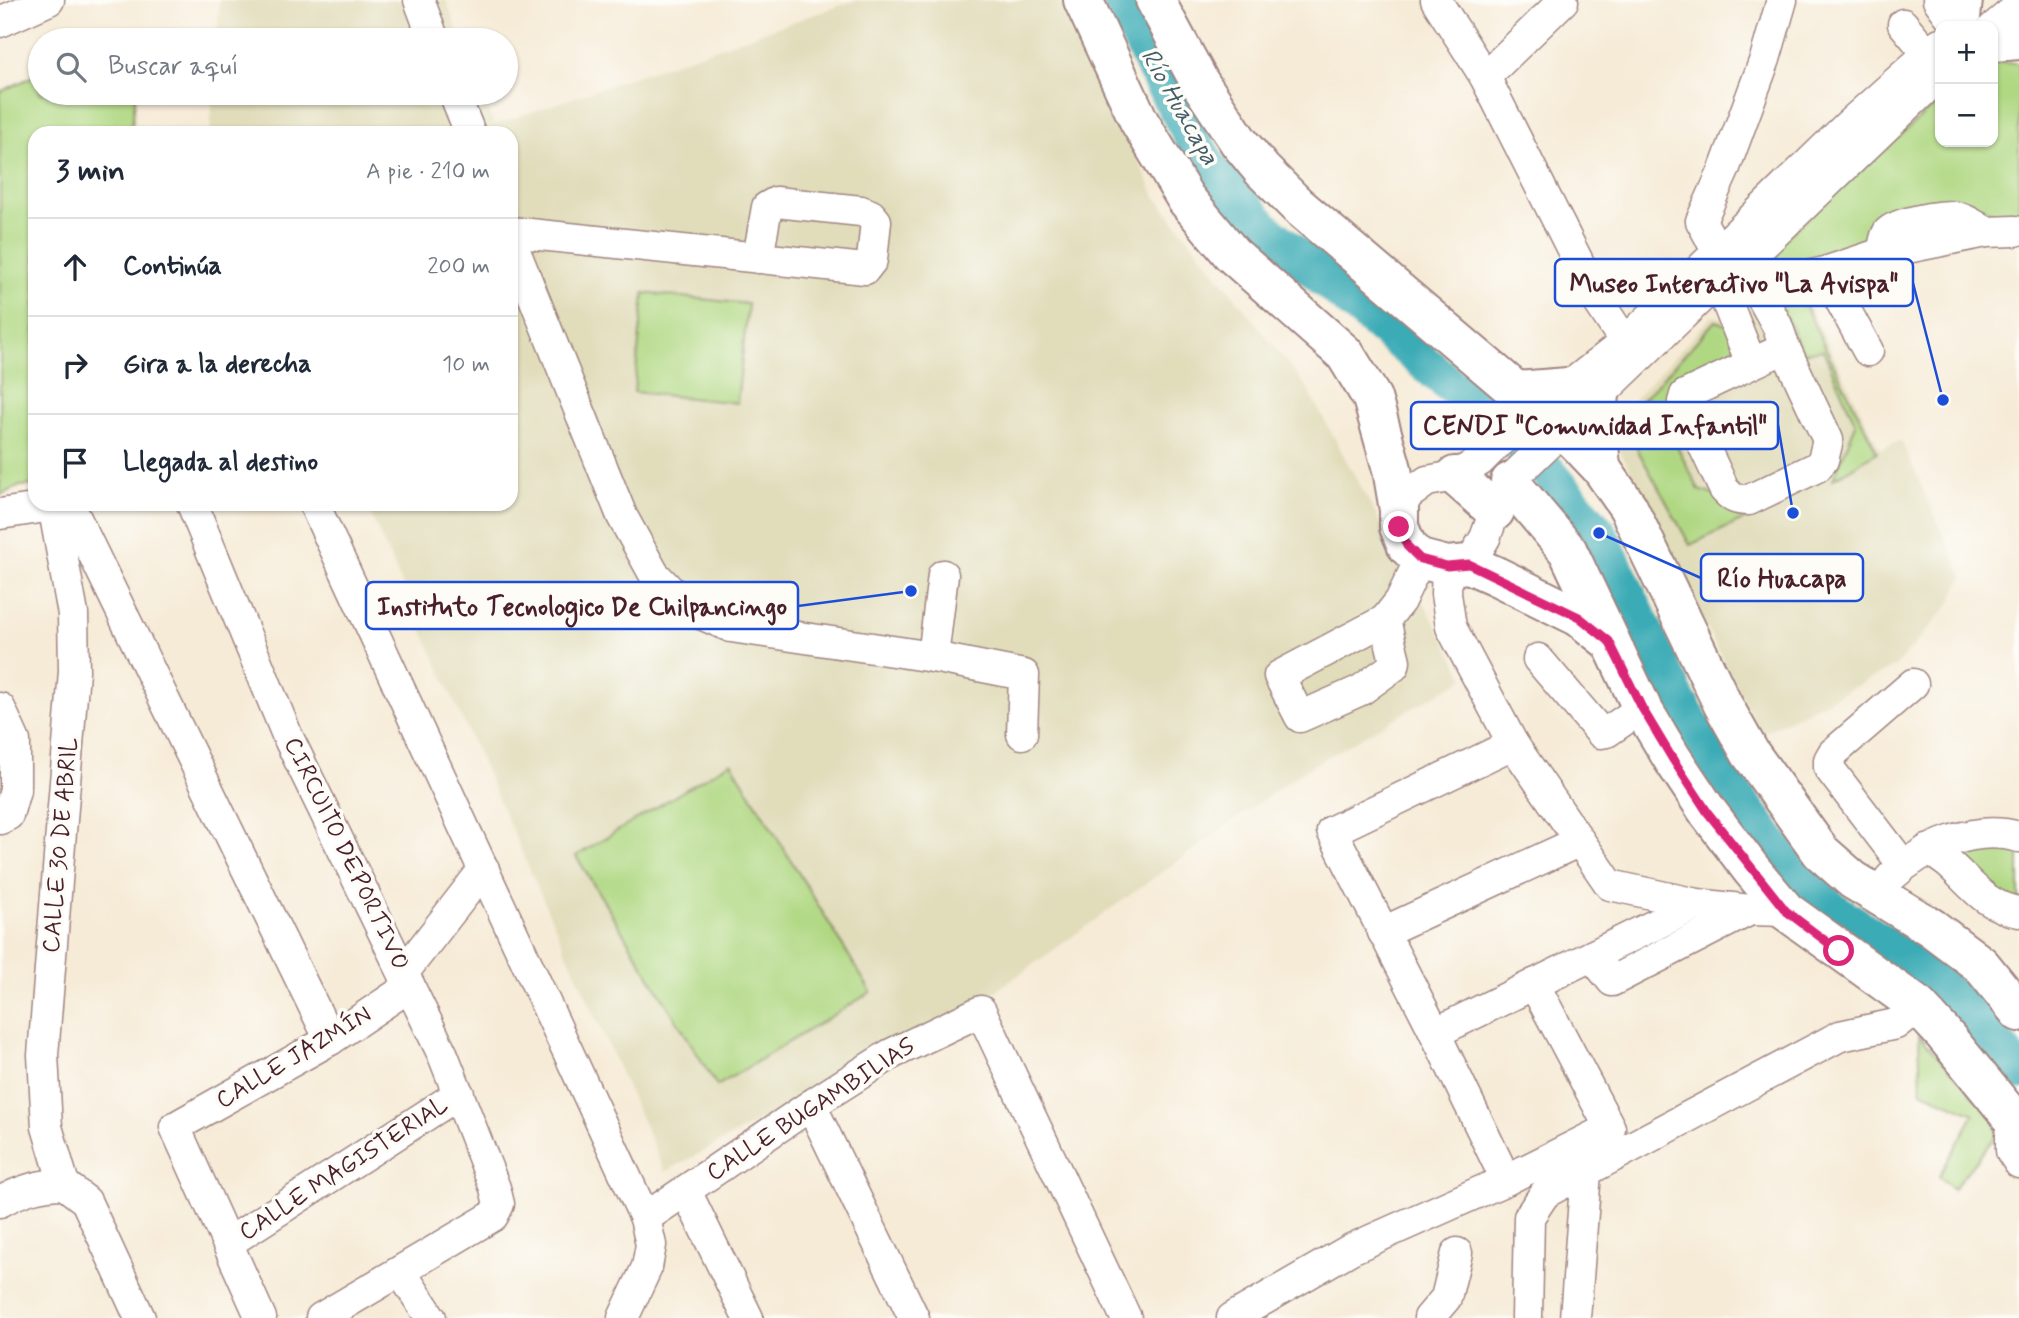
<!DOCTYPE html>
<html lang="es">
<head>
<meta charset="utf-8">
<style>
  :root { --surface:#fff; --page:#f6f6f7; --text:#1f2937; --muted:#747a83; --line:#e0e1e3 }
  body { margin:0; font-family:Mynerve,sans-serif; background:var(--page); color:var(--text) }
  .controls { position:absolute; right:21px; top:21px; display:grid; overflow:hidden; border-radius:14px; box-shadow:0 2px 5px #0004 }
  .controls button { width:63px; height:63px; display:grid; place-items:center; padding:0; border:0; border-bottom:2px solid var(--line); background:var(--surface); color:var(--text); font:35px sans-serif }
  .stop { position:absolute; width:21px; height:21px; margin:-16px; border:5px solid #db2777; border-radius:50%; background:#fff }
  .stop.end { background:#db2777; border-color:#fff; box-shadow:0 2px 7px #0008 }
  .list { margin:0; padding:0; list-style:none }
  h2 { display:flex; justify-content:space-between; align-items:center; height:91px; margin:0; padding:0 28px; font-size:30px }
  h2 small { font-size:23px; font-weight:400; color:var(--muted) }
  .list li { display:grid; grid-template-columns:46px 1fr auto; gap:21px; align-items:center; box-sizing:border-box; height:98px; padding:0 28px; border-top:2px solid var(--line) }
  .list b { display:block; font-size:26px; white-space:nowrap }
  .list em { font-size:23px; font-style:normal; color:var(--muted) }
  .icon { flex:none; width:38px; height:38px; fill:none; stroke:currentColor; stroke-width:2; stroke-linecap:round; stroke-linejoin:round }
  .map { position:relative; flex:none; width:2019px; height:1318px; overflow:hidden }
  .search { position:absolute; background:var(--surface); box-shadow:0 2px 5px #0004; left:28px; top:28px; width:490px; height:77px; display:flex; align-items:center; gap:18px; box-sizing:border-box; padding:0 24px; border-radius:38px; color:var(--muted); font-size:26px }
  .panel { position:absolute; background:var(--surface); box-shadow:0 2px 5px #0004; left:28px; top:126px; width:490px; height:385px; border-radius:21px }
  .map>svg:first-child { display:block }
  .built { fill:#e1dcba }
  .green { fill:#b0d883; stroke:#7d7c57; stroke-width:2 }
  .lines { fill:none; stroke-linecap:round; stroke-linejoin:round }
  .river { stroke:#3aabb6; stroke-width:37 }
  .minor-casing { stroke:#a08581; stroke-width:33 }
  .major-casing { stroke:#a08581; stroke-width:42 }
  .minor { stroke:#fff; stroke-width:30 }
  .major { stroke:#fff; stroke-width:38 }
  .route { stroke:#db2777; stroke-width:9 }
  .labels { text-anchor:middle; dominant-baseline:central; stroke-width:7; stroke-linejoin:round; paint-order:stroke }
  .street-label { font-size:24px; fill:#4a1f2b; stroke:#fdfcf7 }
  .water-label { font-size:26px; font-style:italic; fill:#435e6a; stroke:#fdfcf7 }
  .leader { fill:none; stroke:#1d4ed8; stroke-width:2.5 }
  .callout-dot { fill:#1d4ed8; stroke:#fdfcf7; stroke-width:2.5 }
  .callout { fill:#fdfcf7; stroke:#1d4ed8; stroke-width:2.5 }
  .callout-label { font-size:26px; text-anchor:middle; font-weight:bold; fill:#4a1f2b }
</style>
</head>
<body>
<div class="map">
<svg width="2019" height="1318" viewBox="0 0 2019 1318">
  <rect width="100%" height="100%" fill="#fdfcf7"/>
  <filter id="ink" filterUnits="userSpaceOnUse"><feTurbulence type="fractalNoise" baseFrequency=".0143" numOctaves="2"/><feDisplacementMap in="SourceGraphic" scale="14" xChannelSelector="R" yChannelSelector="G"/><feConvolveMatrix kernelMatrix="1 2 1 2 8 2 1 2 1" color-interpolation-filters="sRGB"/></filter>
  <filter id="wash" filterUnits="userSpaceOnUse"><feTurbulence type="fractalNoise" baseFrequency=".00686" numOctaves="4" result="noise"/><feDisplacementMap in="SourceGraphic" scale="28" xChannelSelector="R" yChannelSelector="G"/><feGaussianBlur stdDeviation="1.57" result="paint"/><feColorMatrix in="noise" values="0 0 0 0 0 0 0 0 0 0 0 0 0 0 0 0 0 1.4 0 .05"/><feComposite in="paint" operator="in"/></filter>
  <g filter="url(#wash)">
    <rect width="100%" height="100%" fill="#f6ebd7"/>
    <!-- built -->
    <g class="built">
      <path d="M220,0h226l15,40h-244z"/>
      <path d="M856,0h208l91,196 152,192 158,290 -162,93 -318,228 -320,173 -299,-668h145v-371h-301l3,-40h268l13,32z"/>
      <path d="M1802,291l78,158 21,-8 62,136 -14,28 -53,61 -135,68 -70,-137 -52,-112 -23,-40 -1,-25 96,-103 6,-1 6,2z"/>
    </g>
    <!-- green -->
    <g class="green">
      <path d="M1993,63h26v152l-17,4 -23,-14 -82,14 -29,30 -98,28v-19l3,-9 167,-149v42h53z"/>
      <path d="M40,73v20h96l-5,40h-96v352l-15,1 -20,9v-403z"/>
      <path d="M644,293l104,11 -11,99 -103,-11z"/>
      <path d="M1801,298l76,154 -44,27 23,-55 -33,-74 -20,3 -23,-48z"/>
      <path d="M1715,321l12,4 13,35 -62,62 -10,6 31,62 27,9 28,16 -64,30 -60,-109 1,-17 3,-10z"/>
      <path d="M731,762l140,230 -154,94 -141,-230z"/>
      <path d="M1975,845l44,5v54l-16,-4 -45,-41 3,-8z"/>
      <path d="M1919,1035l77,86v15l-43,53 -14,-13 35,-62 -53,-23z"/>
    </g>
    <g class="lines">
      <!-- river -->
      <path class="river" d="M1120,0l41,81 45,81 58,66 226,190 59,55 50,60 79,168 57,93 55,75 42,40 85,56 48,42 54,64"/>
    </g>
  </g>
  <g filter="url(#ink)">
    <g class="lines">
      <defs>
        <g id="minor">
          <path d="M419,0l15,40"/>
          <path d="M1436,0l49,77 113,224 27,41"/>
          <path d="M1938,0l19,26"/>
          <path d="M0,22l49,-22"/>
          <path d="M1903,24l25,30"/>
          <path d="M1993,28l26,-22"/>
          <path d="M1485,77l78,-76"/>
          <path d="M454,93l16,40"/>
          <path d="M511,232l354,37 7,-9 4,-39 -5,-6 -10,-4 -85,-9 -9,5 -9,51"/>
          <path d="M511,241l111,275 32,58 33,34 44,19 202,30 91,18 -2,59"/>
          <path d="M1717,250l-16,-29 23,-51 41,-111 17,-59"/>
          <path d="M1882,253c2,-6 2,-15 6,-21 9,-10 56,-18 69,-15 11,3 19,9 29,15"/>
          <path d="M1825,272l43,79"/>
          <path d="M1715,284l9,11 101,-23 57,-19 104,-21 29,-1"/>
          <path d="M1756,287l21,38 8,23"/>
          <path d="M1724,295l27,68"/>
          <path d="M1785,348l43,92 -5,20 -6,7 -68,33c-13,0 -17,-2 -25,-11l-41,-87 2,-7z"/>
          <path d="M69,504l261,536"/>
          <path d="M192,504l95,231 156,320 52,133 4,16 -6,12 -172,102"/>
          <path d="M314,504l331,714 6,27 -4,22 -24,51"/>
          <path d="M53,505l20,109 1,57 -31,384 4,72 17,57"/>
          <path d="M1399,510l9,-15 19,-14 28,-5 25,-15 46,-46 42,-28 57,-45 223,-217 92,-82"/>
          <path d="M0,514l66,-10"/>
          <path d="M1469,564l16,-26 10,-27 19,-35 40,-38 8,-11 38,-32 115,-111 32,-24 193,-185"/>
          <path d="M1447,566l-1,28 5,33 62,117 97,141 87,19 53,6 36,1"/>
          <path d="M1385,620l10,41 -1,5 -33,24 -61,27 -21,-41 106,-56 15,-19 20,-42"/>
          <path d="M933,657l10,-82"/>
          <path d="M1538,659l63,74 6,-1 35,-24"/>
          <path d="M0,708l15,33v49l-7,25 -8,4"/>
          <path d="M1927,850c36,15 47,55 92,62"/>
          <path d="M1903,865l-74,-97v-8l4,-7 80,-69"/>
          <path d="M1890,878c32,-31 85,-54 129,-41"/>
          <path d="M1383,932l195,-90"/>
          <path d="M1592,956l20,25 138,-71"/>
          <path d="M404,972l80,-103"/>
          <path d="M1435,1033l262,-129"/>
          <path d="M811,1105l103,213"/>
          <path d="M2011,1116v35l8,12"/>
          <path d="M1506,1180l-71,-147 -103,-202 181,-87"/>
          <path d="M64,1184l22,17 54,117"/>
          <path d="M686,1191l62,127"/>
          <path d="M0,1202c21,-12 40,-18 64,-18"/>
          <path d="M645,1218l166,-113 80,-51 90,-43 145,307"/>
          <path d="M228,1243l231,-149"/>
          <path d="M401,1272l30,46"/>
          <path d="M261,1318l-86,-191 155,-87 80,-54"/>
          <path d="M1232,1318l119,-69 155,-69 104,-52 -76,-144"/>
          <path d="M1429,1318l17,-20 11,-45"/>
          <path d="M1527,1318l2,-101 16,-24 295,-157 56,-12 22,-18"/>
          <path d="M1575,1318l11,-146"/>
        </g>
        <g id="major">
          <path d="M1083,0l56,121 47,78 46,55 113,100 27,44 20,71 7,41v17l8,19 13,13 27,7 22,-2 27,12 83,41 30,24"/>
          <path d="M1155,0l45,83 39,59 23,28 35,35 219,186 22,15 24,21 39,41 27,39 95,198 27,48 71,99 32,28 79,48 49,37 38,47"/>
          <path d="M1960,26l3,-26"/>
          <path d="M1993,42l26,-2"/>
          <path d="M1516,391l52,-4"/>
          <path d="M1600,395l-3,26 4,47"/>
          <path d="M1455,476l40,35"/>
          <path d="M1510,482l58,69 74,157 30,50 36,54 43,57 35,42 132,95 25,27 76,93"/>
        </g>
      </defs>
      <!-- minor casing -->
      <use href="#minor" class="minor-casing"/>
      <!-- major casing -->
      <use href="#major" class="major-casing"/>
      <!-- minor -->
      <use href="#minor" class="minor"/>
      <!-- major -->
      <use href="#major" class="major"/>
    </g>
  </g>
  <g class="lines" filter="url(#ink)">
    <!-- route -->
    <path class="route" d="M1399,527l8,19 13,13 27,7 22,-2 110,53 30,24 33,67 30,50 36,55 78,98 53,40"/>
  </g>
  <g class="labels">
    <!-- street labels -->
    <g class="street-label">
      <text transform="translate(61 845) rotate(-85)">CALLE 30 DE ABRIL</text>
      <text transform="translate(346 854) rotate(64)">CIRCUITO DEPORTIVO</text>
      <text transform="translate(294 1058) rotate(-31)">CALLE JAZMÍN</text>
      <text transform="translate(811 1110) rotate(-33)">CALLE BUGAMBILIAS</text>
      <text transform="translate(344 1169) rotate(-33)">CALLE MAGISTERIAL</text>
    </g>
    <!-- water labels -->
    <g class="water-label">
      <text transform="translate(1179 107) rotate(60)">Río Huacapa</text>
    </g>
  </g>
  <!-- callouts -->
  <path class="leader" d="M1943 400L1913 283M1793 513L1778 425M1599 533L1701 578M911 591L798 606"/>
  <g class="callout-dot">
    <circle cx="1943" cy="400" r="7"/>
    <circle cx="1793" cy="513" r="7"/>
    <circle cx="1599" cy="533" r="7"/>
    <circle cx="911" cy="591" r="7"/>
  </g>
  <g class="callout">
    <rect x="1555" y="259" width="358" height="47" rx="7"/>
    <rect x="1411" y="402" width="367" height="47" rx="7"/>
    <rect x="1701" y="554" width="162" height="47" rx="7"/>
    <rect x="366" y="582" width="432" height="47" rx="7"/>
  </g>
  <g class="callout-label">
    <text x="1734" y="292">Museo Interactivo "La Avispa"</text>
    <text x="1595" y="434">CENDI "Comunidad Infantil"</text>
    <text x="1782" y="587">Río Huacapa</text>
    <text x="582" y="615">Instituto Tecnologico De Chilpancingo</text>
  </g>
</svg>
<div class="controls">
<button>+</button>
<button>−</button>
</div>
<div class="stop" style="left:1839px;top:951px"></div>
<div class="stop end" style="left:1399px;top:527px"></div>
<div class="search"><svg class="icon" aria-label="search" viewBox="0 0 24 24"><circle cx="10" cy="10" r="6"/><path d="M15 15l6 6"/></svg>Buscar aquí</div>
<section class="panel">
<h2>3 min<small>A pie · 210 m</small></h2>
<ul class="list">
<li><svg class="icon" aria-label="ahead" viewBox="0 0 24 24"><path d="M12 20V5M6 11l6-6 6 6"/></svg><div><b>Continúa</b></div><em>200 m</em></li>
<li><svg class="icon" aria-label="right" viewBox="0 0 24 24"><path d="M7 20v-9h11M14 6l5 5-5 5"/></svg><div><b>Gira a la derecha</b></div><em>10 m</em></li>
<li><svg class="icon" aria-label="arrive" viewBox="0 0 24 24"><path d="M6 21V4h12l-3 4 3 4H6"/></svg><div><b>Llegada al destino</b></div></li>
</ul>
</section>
</div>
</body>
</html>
